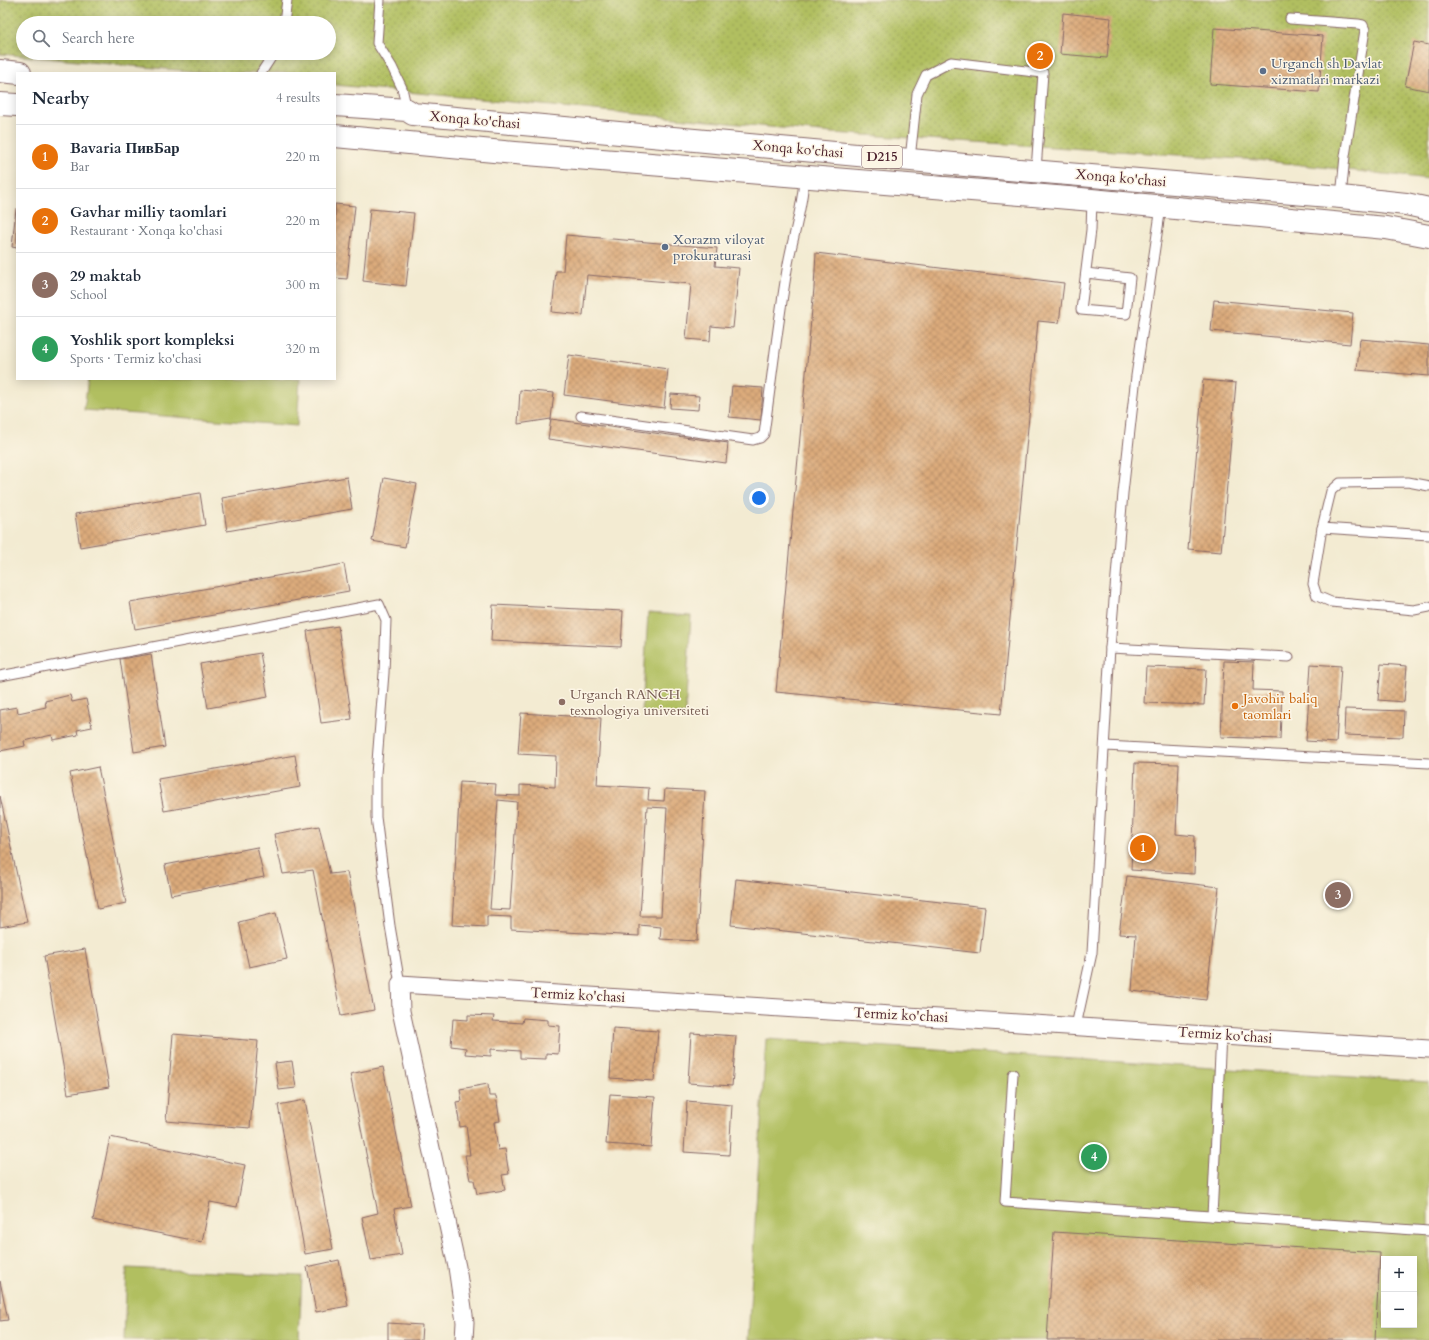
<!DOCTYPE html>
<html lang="en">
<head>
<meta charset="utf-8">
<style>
  :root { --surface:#fff; --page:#f2f2f3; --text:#1f2937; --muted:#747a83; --line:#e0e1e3; --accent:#7c3aed }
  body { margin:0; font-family:Cardo,serif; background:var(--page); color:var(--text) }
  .controls { position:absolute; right:12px; bottom:12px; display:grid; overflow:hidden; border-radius:0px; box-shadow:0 2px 10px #0003 }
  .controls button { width:36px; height:36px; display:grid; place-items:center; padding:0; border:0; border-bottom:1px solid var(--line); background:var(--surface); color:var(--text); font:20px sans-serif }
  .you { position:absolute; left:759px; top:498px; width:14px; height:14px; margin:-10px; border:3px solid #fff; border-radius:50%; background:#1a73e8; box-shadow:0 0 0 6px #1a73e833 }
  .badge { display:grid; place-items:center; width:26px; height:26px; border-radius:50%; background:var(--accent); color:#fff; font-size:13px; font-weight:700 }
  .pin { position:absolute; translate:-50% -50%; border:2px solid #fff; box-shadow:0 1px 4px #0006 }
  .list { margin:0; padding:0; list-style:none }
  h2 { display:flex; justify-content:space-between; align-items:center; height:52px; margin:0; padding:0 16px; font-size:17px }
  h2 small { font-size:13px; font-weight:400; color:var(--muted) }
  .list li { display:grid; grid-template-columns:26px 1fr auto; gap:12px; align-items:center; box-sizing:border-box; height:64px; padding:0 16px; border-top:1px solid var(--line) }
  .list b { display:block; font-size:15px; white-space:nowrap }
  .list p { margin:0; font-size:13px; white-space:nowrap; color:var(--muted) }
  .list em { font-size:13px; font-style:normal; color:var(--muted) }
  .icon { flex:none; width:22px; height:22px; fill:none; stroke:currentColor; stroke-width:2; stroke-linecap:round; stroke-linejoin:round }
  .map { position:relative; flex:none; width:1429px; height:1340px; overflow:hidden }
  .search { position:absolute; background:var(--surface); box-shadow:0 2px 10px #0003; left:16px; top:16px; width:320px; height:44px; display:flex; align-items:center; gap:10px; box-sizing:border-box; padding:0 14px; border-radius:22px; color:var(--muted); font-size:15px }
  .panel { position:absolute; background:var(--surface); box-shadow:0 2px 10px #0003; left:16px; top:72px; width:320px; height:308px; border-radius:0px }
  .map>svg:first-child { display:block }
  .green { fill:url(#green-dots); stroke:#7e6f46; fill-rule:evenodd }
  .pitch { fill:#b1bf61; stroke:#7e6f46; fill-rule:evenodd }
  .building { fill:url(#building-cross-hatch); fill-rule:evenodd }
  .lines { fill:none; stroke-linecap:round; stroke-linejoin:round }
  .lane-casing { stroke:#856665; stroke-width:11 }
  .street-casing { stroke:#856665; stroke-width:19 }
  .primary-casing { stroke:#856665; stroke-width:24 }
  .lane { stroke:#fff; stroke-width:9 }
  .street { stroke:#fff; stroke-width:17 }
  .primary { stroke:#fff; stroke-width:22 }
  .service-dot { fill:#5c6f8a; stroke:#fcf5e5; stroke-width:1.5 }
  .education-dot { fill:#8d6e63; stroke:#fcf5e5; stroke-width:1.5 }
  .food-dot { fill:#e8710a; stroke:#fcf5e5; stroke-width:1.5 }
  .labels { text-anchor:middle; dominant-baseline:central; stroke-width:3; stroke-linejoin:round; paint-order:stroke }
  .shield { fill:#fcf5e5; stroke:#7f5f63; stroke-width:1 }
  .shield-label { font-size:13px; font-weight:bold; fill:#4a1f2b }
  .service-label { font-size:14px; fill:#4e5e75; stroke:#fcf5e5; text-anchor:start }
  .street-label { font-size:14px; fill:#4a1f2b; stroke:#fcf5e5 }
  .education-label { font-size:14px; fill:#785e54; stroke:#fcf5e5; text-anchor:start }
  .food-label { font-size:14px; fill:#c56008; stroke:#fcf5e5; text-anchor:start }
</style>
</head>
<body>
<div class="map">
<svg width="1429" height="1340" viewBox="0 0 1429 1340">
  <defs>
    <pattern id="green-dots" width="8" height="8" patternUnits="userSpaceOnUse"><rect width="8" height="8" fill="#b1bf61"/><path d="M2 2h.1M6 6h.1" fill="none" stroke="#929b50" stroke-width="1.8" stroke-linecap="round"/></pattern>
    <pattern id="building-cross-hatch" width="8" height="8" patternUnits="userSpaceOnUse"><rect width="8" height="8" fill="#dcab7c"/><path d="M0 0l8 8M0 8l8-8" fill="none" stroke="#b48b66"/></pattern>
  </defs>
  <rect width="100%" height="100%" fill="#fcf5e5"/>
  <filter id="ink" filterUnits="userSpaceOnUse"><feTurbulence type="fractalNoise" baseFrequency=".025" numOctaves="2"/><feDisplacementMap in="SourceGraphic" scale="8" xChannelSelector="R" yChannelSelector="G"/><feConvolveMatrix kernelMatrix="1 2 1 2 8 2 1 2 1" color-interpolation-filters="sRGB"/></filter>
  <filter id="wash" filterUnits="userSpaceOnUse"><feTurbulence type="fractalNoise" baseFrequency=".012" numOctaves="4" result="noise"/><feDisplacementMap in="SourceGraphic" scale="16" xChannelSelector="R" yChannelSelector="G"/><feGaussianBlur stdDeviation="0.9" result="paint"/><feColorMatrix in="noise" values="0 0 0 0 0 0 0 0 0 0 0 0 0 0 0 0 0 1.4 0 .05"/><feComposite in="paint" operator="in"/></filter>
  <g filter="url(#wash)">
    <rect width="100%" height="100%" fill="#f3ebd2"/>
    <!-- green -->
    <path class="green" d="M0,0h1429v179l-172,-19 -425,-27 -497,-48v-12h-124l-211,-19zM23,23h306v30h-306z"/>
    <!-- pitch -->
    <g class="pitch">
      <path d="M88,379h212l-3,47 -213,-16z"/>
      <path d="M648,613l43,3 -6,99 -43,-2z"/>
      <path d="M766,1039l663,43v258h-681zM1384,1259h30v66h-30z"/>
      <path d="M127,1268l175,8 -3,64h-175z"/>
    </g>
    <g id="blocks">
      <!-- building -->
      <g class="building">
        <path d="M1063,13l48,5 -4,40 -47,-4z"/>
        <path d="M1214,28l109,8 -4,56 -109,-8z"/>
        <path d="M1414,42l15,3v46l-24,-5z"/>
        <path d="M335,204l20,2 -8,73 -12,-1z"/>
        <path d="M16,209h1v39l-5,-1z"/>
        <path d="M370,209l44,4 -8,73 -43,-5z"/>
        <path d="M566,235l151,13 -2,18 24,2 -6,60 -22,-2 -1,15 -24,-2 5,-55 -104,-9 -4,40 -31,-3 4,-41h7z"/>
        <path d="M816,253l248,30 -5,40 -21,-2 -37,393 -225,-22 38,-404z"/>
        <path d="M1214,300l139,13 -3,31 -139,-13z"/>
        <path d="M1360,339l69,6v31l-72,-6z"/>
        <path d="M569,355l99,14 -4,39 -100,-13z"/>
        <path d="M1203,380l33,3 -15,169 -33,-3z"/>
        <path d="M732,386l31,2 -2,32 -32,-3z"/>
        <path d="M520,390l34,3 -3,26 -33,5z"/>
        <path d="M671,394l28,2 -1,14 -28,-2z"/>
        <path d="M551,419l177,24 -2,20 -178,-24z"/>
        <path d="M347,477l5,32 -125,22 -5,-33z"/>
        <path d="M384,478l33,6 -12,63 -33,-6z"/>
        <path d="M200,493l5,32 -125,22 -5,-33z"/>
        <path d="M344,564l5,27 -214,38 -5,-27z"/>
        <path d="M493,605l130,6 -2,36 -130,-6z"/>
        <path d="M338,626l14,93 -31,4 -14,-92z"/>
        <path d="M260,653l8,44 -60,11 -8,-44z"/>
        <path d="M151,654l14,93 -31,5 -14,-93z"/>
        <path d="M1224,661l30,1 -1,28 29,1 -2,48 -59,-2z"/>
        <path d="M1311,664l30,2 -5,77 -30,-2z"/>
        <path d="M1381,664l26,2 -3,36 -26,-2z"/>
        <path d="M1146,667l60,2 -2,36 -60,-2z"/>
        <path d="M70,695l2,7 14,-3 6,28 -15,3 1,5 -25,5 -1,-5 -28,6 1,5 -25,5v-41l17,-3 1,6 28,-6 -1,-6z"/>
        <path d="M1345,709l59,2 -1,26 -59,-2z"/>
        <path d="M521,713l80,5 -4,67 52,3 -1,12 16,1 1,-12 40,2 -8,150 -37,-2 1,-12 -22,-2v11l-128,-7v-12l-24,-1v11l-35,-2 8,-143 36,2 -1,11 25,1v-11l35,2 1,-31 -38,-2zM498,800l19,2 -7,108 -20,-1zM647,807l20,1 -6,108h-21z"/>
        <path d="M295,755l5,32 -136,24 -6,-32z"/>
        <path d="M1135,763l44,1 -3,70 19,2 -1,38 -63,-4z"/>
        <path d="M98,767l28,136 -28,6 -28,-136z"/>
        <path d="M0,796l27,126 -27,5z"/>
        <path d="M319,826l11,48 17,-2 27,138 -33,6 -28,-146 -30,4 -9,-40z"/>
        <path d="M257,847l7,30 -93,18 -6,-30z"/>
        <path d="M1127,876l92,11 -13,113 -74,-9 4,-56 -17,-1z"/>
        <path d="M736,879l249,28 -5,46 -249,-28z"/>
        <path d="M276,913l11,46 -38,8 -10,-45z"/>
        <path d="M85,949l24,138 -41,7 -24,-138z"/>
        <path d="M468,1015l26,1 -1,5 29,2 1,-5 25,2v5l12,1 -2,28 -12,-1v6l-26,-1v-7l-29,-2v7l-26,-2 1,-6 -15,-2 2,-27 15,1z"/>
        <path d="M613,1028l45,3 -4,50 -44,-3z"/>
        <path d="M691,1033l45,3 -4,50 -44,-3z"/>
        <path d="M173,1034l85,7 -8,87 -84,-7z"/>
        <path d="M292,1061l4,27 -17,2 -4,-27z"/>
        <path d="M383,1067l28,139 -17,3 8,46 -31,5 -9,-43 16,-4 -28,-139z"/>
        <path d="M488,1084l1,12h7l4,25 -6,1 4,28 7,-1 4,25 -7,1 3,15 -28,4 -3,-14h-4l-5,-25h5l-4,-29 -6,1 -4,-25 6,-1 -2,-12z"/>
        <path d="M610,1094l45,3 -4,50 -45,-3z"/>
        <path d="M305,1100l28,149 -28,5 -27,-149z"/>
        <path d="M687,1101l45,4 -3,50 -45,-3z"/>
        <path d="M110,1137l135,28 -8,42 -27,-5 -8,40 -109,-22z"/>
        <path d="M1054,1232l326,21 -5,87h-328z"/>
        <path d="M339,1260l9,46 -32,6 -9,-45z"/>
        <path d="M0,1281l8,39 -8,1z"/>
        <path d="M388,1323l34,2 -1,15h-33z"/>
      </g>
    </g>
  </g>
  <g filter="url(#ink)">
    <use href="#blocks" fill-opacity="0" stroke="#856665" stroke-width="1"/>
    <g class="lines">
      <defs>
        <g id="lane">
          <path d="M380,0l-3,43 15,24 10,21 5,22"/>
          <path d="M1290,19l68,5 5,1 2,5 -20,126 -4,41"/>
          <path d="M284,23l3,-23"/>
          <path d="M261,73l13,-20"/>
          <path d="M910,159l7,-65 9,-19 25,-13 92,11 -7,97"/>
          <path d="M1086,273l44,5 -4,36 -45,-4 10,-80 1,-30"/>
          <path d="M581,416l172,24 7,-2 4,-4c8,-57 14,-113 24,-170 5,-28 15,-57 16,-86"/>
          <path d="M1429,486l-21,-4 -68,1 -9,8 -9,37 -9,56 4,12 14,6 83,8 15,-3"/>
          <path d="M1322,528l107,7"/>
          <path d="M1110,648l179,9"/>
          <path d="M0,676l379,-72 7,16 -2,53 -8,101v43l14,109 10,58"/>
          <path d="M1105,746l324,17"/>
          <path d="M1076,1026l16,-73 18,-305 13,-155 13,-117 25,-169"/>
          <path d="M1013,1074l-8,128 424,29"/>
          <path d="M1212,1216l9,-181"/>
        </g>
        <path id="street" d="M464,1340l1,-18 -8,-55 -56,-256 -1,-27 1029,65"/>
        <g id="primary">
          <path d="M0,71l20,2"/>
          <path d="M0,104l17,1"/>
          <path d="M335,105l72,5 6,4 595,55 333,28 65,7 23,5"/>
          <path d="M335,136l180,17 566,46 305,29 43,8"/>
        </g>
      </defs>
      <!-- lane casing -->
      <use href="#lane" class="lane-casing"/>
      <!-- street casing -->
      <use href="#street" class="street-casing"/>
      <!-- primary casing -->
      <use href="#primary" class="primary-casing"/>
      <!-- lane -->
      <use href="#lane" class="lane"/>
      <!-- street -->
      <use href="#street" class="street"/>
      <!-- primary -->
      <use href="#primary" class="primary"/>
    </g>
  </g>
  <!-- markers -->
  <g class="service-dot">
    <circle cx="1263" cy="71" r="4"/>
    <circle cx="665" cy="247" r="4"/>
  </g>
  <circle class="education-dot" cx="562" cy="702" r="4"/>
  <circle class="food-dot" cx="1235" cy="706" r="4"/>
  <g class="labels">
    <!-- shield labels -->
    <rect class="shield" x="862" y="146" width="40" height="22" rx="3"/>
    <g class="shield-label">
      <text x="882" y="157">D215</text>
    </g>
    <!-- service labels -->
    <g class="service-label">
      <text x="1271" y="63">Urganch sh Davlat<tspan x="1271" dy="16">xizmatlari markazi</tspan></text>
      <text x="673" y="239">Xorazm viloyat<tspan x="673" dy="16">prokuraturasi</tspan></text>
    </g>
    <!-- street labels -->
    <g class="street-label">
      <text transform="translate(475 120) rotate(5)">Xonqa ko'chasi</text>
      <text transform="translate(798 149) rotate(5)">Xonqa ko'chasi</text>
      <text transform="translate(1121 178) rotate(5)">Xonqa ko'chasi</text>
      <text transform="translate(578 995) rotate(3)">Termiz ko'chasi</text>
      <text transform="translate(901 1015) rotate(3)">Termiz ko'chasi</text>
      <text transform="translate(1225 1035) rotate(4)">Termiz ko'chasi</text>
    </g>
    <!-- education labels -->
    <g class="education-label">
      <text x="570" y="694">Urganch RANCH<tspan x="570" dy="16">texnologiya universiteti</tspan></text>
    </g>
    <!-- food labels -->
    <g class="food-label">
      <text x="1243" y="698">Javohir baliq<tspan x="1243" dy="16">taomlari</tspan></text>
    </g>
  </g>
</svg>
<div class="controls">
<button>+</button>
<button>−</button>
</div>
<div class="you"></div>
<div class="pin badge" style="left:1143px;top:848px;background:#e8710a">1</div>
<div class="pin badge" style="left:1040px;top:56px;background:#e8710a">2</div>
<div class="pin badge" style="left:1338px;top:895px;background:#8d6e63">3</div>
<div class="pin badge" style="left:1094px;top:1157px;background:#2e9e5b">4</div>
<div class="search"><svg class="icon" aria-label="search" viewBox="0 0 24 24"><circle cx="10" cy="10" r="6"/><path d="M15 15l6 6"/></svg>Search here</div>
<section class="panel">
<h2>Nearby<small>4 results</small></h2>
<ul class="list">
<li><span class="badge" style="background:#e8710a">1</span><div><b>Bavaria ПивБар</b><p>Bar</p></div><em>220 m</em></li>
<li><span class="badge" style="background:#e8710a">2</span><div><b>Gavhar milliy taomlari</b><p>Restaurant · Xonqa ko'chasi</p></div><em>220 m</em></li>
<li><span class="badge" style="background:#8d6e63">3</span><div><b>29 maktab</b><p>School</p></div><em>300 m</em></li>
<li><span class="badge" style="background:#2e9e5b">4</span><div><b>Yoshlik sport kompleksi</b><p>Sports · Termiz ko'chasi</p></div><em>320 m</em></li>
</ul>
</section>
</div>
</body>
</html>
